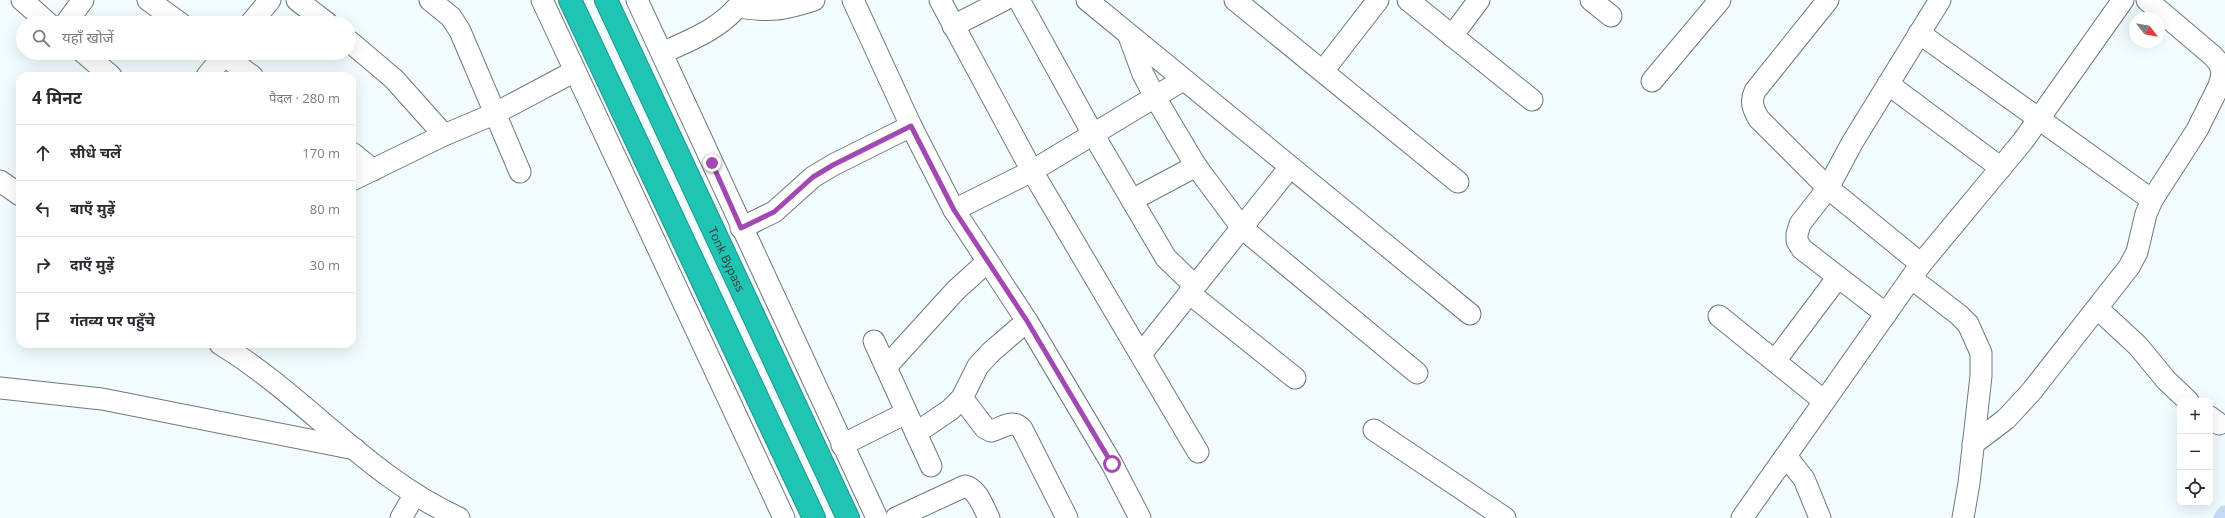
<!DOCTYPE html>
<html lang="hi">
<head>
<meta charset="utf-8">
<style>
  :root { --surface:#fff; --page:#f7f7f7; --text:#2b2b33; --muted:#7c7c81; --line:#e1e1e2 }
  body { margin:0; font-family:"Open Sans","Noto Sans Devanagari",sans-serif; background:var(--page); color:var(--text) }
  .controls { position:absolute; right:12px; bottom:12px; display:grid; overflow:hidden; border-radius:8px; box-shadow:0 4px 16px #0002 }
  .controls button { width:36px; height:36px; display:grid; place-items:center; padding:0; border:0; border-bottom:1px solid var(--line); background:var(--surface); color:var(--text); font:20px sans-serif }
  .compass { position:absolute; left:2129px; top:12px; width:36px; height:36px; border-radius:50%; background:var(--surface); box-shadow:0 4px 16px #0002; rotate:121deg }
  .stop { position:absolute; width:12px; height:12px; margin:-9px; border:3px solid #a248b3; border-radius:50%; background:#fff }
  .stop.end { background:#a248b3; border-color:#fff; box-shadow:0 1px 4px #0008 }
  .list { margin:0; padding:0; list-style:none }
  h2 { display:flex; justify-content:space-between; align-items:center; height:52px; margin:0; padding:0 16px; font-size:17px }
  h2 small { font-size:13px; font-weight:400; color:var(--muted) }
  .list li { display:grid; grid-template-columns:26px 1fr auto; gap:12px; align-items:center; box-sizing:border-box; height:56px; padding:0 16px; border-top:1px solid var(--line) }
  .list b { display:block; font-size:15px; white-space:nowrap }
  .list em { font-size:13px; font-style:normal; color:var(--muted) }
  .icon { flex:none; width:22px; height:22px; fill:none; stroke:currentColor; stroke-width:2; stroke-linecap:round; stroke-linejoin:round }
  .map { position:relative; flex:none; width:2225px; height:518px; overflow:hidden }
  .search { position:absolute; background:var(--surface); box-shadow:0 4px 16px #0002; left:16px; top:16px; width:340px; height:44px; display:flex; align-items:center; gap:10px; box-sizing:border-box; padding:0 14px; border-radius:22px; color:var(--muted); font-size:15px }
  .panel { position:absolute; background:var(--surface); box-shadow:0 4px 16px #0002; left:16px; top:72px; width:340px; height:276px; border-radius:12px }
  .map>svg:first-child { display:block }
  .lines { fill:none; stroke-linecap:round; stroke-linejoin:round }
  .canal { stroke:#c5daf3; stroke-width:17 }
  .minor-casing { stroke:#6f797a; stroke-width:23 }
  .highway-casing { stroke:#269388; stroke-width:24 }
  .minor { stroke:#fff; stroke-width:21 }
  .highway { stroke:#1fc4b3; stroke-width:22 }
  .route { stroke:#a248b3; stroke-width:5 }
  .labels { text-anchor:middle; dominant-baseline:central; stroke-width:3.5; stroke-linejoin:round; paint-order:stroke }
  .street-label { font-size:12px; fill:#343939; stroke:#fff }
</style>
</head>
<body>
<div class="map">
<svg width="2225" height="518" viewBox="0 0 2225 518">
  <rect width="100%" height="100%" fill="#f0fcfe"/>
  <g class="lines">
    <!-- canal -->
    <path class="canal" d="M2222,518l3,-4"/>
    <defs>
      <g id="minor">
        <path d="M22,0l26,23"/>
        <path d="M148,0l32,23"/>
        <path d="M297,0l30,23"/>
        <path d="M430,0l21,17 9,14 60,141"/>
        <path d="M542,0l242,518"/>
        <path d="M637,0l240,518"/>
        <path d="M853,0l58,126 43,84 73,111 85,143 28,54"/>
        <path d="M940,0l92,171 166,281"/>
        <path d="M1019,0l74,134 73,124 29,28"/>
        <path d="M1087,0l383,314"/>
        <path d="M1235,0l223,182"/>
        <path d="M1408,0l124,100"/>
        <path d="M1591,0l20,16"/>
        <path d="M1828,0l-73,91c-5,11 -2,18 4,28l69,69 93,76"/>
        <path d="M738,7c33,5 44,3 76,-7"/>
        <path d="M66,23l17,-23"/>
        <path d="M251,23l19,-23"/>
        <path d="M953,26l51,-26"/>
        <path d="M1919,33l233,167"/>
        <path d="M1129,36l14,38 12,23 41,69 46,62 175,145"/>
        <path d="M1452,36l27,-36"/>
        <path d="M349,41l45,38 50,56"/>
        <path d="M84,53l27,23"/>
        <path d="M221,53l31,23"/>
        <path d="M662,53c29,-13 61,-25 81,-53"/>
        <path d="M1323,71l55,-71"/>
        <path d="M207,76l19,-23"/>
        <path d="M1652,81l68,-81"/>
        <path d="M1888,84l113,84"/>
        <path d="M352,153l21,17"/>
        <path d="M352,180l92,-45 50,-21 81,-43"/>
        <path d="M0,181l20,14"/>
        <path d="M1132,200l64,-34"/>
        <path d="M954,210l78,-39 151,-91"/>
        <path d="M741,228l33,-16 39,-35 20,-12 78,-39"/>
        <path d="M1911,278l48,37 9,9 13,29v23l-12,107 -6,35"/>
        <path d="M1189,293l106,85"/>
        <path d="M2098,309l40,37 28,34 22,21"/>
        <path d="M1886,314l-84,-65 -5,-8v-7l3,-10 28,-36 24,-45 88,-143"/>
        <path d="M1719,316l105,85"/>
        <path d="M874,341l57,125"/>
        <path d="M220,344c84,51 148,133 239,174"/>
        <path d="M1141,354l149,-187"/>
        <path d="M1775,361l63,-84"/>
        <path d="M886,367l70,-77 31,-28"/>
        <path d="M0,388l102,11 253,50"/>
        <path d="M962,398l23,30 6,3c12,-3 21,-13 31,-2l45,89"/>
        <path d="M2210,417l9,7"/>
        <path d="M1374,430l131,88"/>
        <path d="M916,433l34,-23 12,-12 16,-32 13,-14 36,-31"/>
        <path d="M1973,444l33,-25 25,-27 98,-125 8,-15 9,-38 6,-14 45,-70 22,-44 3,-12 -2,-10 -7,-8 -66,-56"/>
        <path d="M842,445l64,-32"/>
        <path d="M1786,456l18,23 16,39"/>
        <path d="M401,518l14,-24"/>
        <path d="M896,518l69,-32c13,3 18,21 24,32"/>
        <path d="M1742,518l179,-254 102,-123 100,-141"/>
      </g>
      <g id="highway">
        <path d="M570,0l244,518"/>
        <path id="s1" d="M606,0l242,518"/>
      </g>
    </defs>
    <!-- minor casing -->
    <use href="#minor" class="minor-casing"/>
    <!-- highway casing -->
    <use href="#highway" class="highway-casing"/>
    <!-- minor -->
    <use href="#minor" class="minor"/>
    <!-- highway -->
    <use href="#highway" class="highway"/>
  </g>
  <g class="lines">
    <!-- route -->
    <path class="route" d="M712,163l29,65 33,-16 39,-35 20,-12 78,-39 43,84 73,111 85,143"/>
  </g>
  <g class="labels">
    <!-- street labels -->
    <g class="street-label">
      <text stroke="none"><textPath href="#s1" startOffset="286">Tonk Bypass</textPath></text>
    </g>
  </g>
</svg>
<div class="controls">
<button>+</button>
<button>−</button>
<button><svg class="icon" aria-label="locate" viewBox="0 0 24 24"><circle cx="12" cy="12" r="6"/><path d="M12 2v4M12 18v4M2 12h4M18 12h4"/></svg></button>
</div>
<svg class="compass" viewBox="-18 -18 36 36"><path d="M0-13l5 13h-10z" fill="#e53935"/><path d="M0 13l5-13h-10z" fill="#7c7c81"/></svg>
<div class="stop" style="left:1112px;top:464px"></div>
<div class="stop end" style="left:712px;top:163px"></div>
<div class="search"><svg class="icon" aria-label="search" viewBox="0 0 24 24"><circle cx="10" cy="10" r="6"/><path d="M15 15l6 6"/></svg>यहाँ खोजें</div>
<section class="panel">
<h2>4 मिनट<small>पैदल · 280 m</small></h2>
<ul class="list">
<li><svg class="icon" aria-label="ahead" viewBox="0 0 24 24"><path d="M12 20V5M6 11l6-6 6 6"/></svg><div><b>सीधे चलें</b></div><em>170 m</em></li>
<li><svg class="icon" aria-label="left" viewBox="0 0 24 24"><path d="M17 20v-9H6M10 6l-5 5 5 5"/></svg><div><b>बाएँ मुड़ें</b></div><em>80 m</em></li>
<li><svg class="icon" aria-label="right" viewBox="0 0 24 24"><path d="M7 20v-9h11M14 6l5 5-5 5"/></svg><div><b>दाएँ मुड़ें</b></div><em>30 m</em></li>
<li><svg class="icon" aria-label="arrive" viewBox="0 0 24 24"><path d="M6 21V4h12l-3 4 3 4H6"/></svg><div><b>गंतव्य पर पहुँचे</b></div></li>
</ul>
</section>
</div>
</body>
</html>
